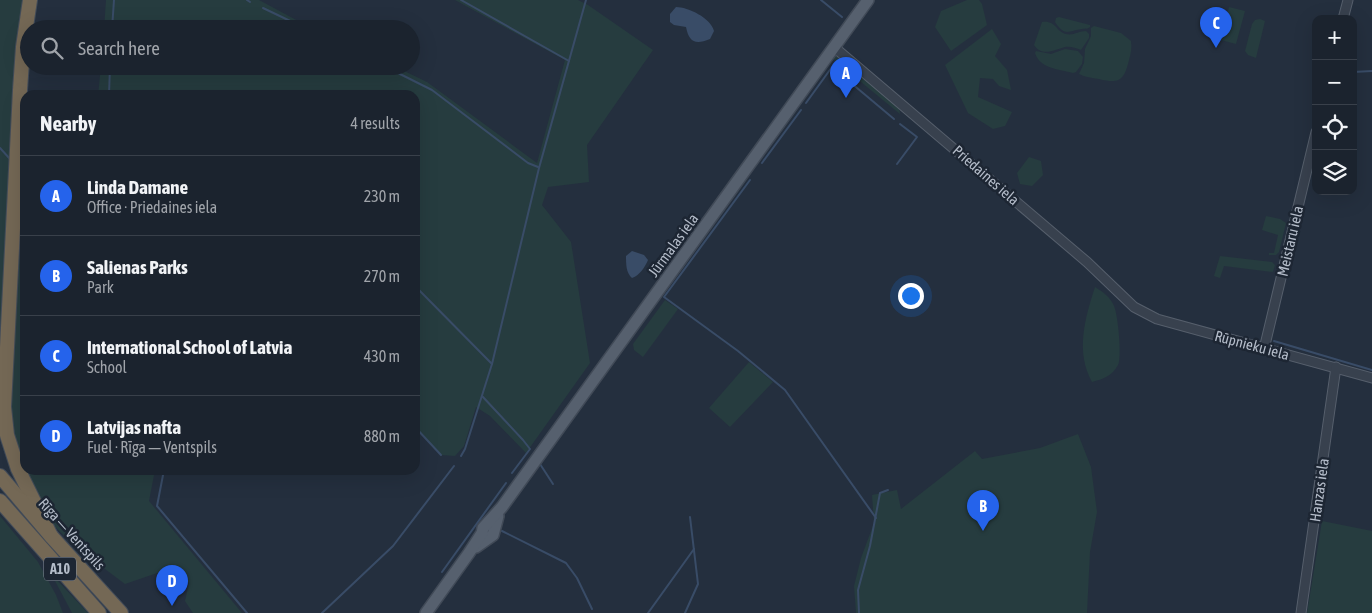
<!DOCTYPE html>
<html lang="en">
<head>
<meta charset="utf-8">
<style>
  :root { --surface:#1b232e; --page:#282f3a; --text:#f1f3f6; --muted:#a0a4aa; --line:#39404a; --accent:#2563eb }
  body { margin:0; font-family:"Asap Condensed",sans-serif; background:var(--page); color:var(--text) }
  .controls { position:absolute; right:15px; top:15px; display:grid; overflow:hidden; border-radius:10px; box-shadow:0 5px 20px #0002 }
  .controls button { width:45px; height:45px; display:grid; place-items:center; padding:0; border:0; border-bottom:1px solid var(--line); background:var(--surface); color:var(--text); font:25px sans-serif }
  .you { position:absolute; left:910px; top:295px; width:18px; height:18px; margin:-12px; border:4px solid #fff; border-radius:50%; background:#1a73e8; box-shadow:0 0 0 8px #1a73e833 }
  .badge { display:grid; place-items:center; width:32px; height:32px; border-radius:50%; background:var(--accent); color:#fff; font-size:16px; font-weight:700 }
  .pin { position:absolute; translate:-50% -41px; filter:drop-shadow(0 1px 2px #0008) }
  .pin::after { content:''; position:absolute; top:26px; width:18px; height:15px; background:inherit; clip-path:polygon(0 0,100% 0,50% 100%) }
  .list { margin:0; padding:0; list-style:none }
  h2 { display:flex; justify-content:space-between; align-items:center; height:65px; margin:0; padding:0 20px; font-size:21px }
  h2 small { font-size:16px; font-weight:400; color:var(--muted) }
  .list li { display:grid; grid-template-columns:32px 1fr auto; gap:15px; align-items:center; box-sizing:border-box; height:80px; padding:0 20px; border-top:1px solid var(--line) }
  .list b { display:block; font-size:19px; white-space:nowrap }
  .list p { margin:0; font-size:16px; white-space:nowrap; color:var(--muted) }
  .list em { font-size:16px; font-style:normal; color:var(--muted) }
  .icon { flex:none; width:28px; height:28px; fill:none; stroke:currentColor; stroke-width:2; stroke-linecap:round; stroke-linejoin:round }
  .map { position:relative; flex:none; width:1372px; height:613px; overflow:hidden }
  .search { position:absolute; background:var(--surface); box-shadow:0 5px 20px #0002; left:20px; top:20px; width:400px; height:55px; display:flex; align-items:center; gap:12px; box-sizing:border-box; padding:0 18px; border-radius:28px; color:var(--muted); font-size:19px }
  .panel { position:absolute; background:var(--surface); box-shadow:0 5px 20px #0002; left:20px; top:90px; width:400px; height:385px; border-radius:15px }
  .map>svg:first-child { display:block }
  .green { fill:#263c3f }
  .water { fill:#394c67 }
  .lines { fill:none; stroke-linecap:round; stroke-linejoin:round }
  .stream { stroke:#394c67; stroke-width:2 }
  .minor-casing { stroke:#565f6c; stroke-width:11 }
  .major-casing { stroke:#414a57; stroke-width:14 }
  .highway-casing { stroke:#434c59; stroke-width:16 }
  .minor { stroke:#38414e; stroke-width:9 }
  .major { stroke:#56606e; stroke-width:11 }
  .highway { stroke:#746855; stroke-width:14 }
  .labels { text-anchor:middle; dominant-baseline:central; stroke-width:5; stroke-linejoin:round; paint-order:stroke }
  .shield { fill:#1d2633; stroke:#878f9c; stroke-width:1 }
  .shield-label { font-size:14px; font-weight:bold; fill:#b4bcc9 }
  .street-label { font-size:15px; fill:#b4bcc9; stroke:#1d2633 }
</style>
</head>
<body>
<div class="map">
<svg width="1372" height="613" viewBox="0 0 1372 613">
  <rect width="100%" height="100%" fill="#242f3e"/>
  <!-- green -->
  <g class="green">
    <path d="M0,0h29l-29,383z"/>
    <path d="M106,0h153l54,29h-209z"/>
    <path d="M455,0h123l10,5 65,45 -66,95 2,37 -41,5 -6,18 29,37 19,121 -64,90 -36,-37 -14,-9 -12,39 -9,10 -14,-1 -26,-28v-332h-317l3,-29h293l33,16 110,81 28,-103z"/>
    <path d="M967,0h12l3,4 5,21 -36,26 -16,-24 6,-16z"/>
    <path d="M1229,7l16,4 -9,33 -15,-4z"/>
    <path d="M1059,17l31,8v2c-7,4 1,0 -8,2 -14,2 -17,8 -27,-7l1,-4z"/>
    <path d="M1260,19l5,2 -9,37 -8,-3 -3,-4 7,-27 3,-4z"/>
    <path d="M1042,22c14,-2 13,9 24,12 7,2 13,-3 20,-3l3,3v4l-8,12c-5,-2 -11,-4 -16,-3 -11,3 -23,10 -31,-2z"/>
    <path d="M1094,26l27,7 10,8c1,7 0,12 -2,19 -5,21 -10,24 -30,19 -7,-1 -14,-2 -20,-5l5,-11 1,-14 6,-13v-8z"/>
    <path d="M992,29l9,15 -6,12 12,14 4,20 -12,-4 -6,-7 -13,-1 -2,19 34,15 -7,14 -12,3 -25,-16 -23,-48z"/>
    <path d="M1065,49l13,2 5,6 -1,7 -6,8 -3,1c-14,-4 -33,-4 -38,-20l1,-2 15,3z"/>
    <path d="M835,56l4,1 60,49 1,8 -67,-55z"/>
    <path d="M1029,157l12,4 2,14 -11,11 -12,-2 -3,-11z"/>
    <path d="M25,185v285h130l-6,31 93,112h-49l-8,-12 4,-18 -11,-12 -9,-2 -44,15 -48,-36 -26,-25 -29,-53 -7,-21 -4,-45 3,-67z"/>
    <path d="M1266,216l14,3 6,4 -7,29 -3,3h-7v-2h5l4,-18 -16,-5z"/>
    <path d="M1220,256l52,6 3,3 -2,7 -49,-6 -4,12 -6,-2z"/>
    <path d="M1095,287c8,5 15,10 19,19 4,9 8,51 4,59 -6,11 -15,14 -26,17 -17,-30 -7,-64 3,-95z"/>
    <path d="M665,300l13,9 -35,48 -9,-7 -1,-6z"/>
    <path d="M749,362l24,20 -43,45 -21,-19z"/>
    <path d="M1078,434l13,33 6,45 -7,40 -3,61h-231l-2,-27 7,-28 13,-35 -2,-28 25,-5 4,19 74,-58 7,8 58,-11z"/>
    <path d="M0,516l38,46 18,33 7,18h-63z"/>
    <path d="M1322,521l50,10v82h-65z"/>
    <path d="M55,578l33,35h-16l-17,-32z"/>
  </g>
  <!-- water -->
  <g class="water">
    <path d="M676,7c12,0 35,11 38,24l-4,8c-15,6 -21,3 -24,-12l-12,-2 -4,-3v-8z"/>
    <path d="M632,251l12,4 4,5c-3,7 -8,15 -16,18 -6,-5 -6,-14 -6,-22z"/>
  </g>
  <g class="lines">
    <!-- stream -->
    <g class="stream">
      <path d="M247,0l3,2"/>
      <path d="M461,0l108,61"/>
      <path d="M821,0l21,17"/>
      <path d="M263,8l44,21"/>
      <path d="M112,29l2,-29"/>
      <path d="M384,66l48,24 96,73 10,4"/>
      <path d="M1353,72l19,-1"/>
      <path d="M109,95l1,-29"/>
      <path d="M806,103l26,-36 62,52"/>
      <path d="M0,148l10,11"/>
      <path d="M762,163l39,-53"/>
      <path d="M897,164l20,-27 -17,-13"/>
      <path d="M750,180l-86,117 74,54 47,39 91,128"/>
      <path d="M415,286l77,78"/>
      <path d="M1274,341l98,29"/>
      <path d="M482,396l41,44 7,9 -18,24"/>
      <path d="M415,427l26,28"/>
      <path d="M461,456l4,-7 27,-85 47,-196 47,-168"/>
      <path d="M540,464l13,20"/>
      <path d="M164,470l-7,36 90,107"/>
      <path d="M502,531l64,32 11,15 15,31"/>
      <path d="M442,572l64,-89"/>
      <path d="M322,613l71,-67 61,-80"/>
      <path d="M648,613l46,-64"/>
      <path d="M685,613l13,-29 -8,-67"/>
      <path d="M859,613l-1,-23 12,-44 10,-53 8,-3"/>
    </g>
    <defs>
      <g id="minor">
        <path d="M1343,19l5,-19"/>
        <path d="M834,47l253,215 47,45 23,12 215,59"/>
        <path d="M1264,349l52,-217"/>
        <path d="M1301,613l35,-246"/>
      </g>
      <g id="major">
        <path d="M476,547l17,-12 5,-19"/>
        <path d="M426,613l43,-60 13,-20 1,-5 19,-21 366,-507"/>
      </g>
      <g id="highway">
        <path d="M30,0l-7,47 -3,43 -16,317 3,28 11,34 33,67"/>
        <path d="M0,476l51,60 70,77"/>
        <path d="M0,501l99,112"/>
      </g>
    </defs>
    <!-- minor casing -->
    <use href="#minor" class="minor-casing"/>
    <!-- major casing -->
    <use href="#major" class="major-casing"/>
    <!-- highway casing -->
    <use href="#highway" class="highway-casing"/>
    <!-- minor -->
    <use href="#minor" class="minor"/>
    <!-- major -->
    <use href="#major" class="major"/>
    <!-- highway -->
    <use href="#highway" class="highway"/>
  </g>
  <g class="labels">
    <!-- shield labels -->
    <rect class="shield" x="44" y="557.5" width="32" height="23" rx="4"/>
    <g class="shield-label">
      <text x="60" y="569">A10</text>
    </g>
    <!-- street labels -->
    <g class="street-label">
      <text transform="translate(986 175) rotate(41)">Priedaines iela</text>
      <text transform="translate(1290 241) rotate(-77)">Meistaru iela</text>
      <text transform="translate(673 245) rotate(-54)">Jūrmalas iela</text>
      <text transform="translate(1252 345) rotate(15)">Rūpnieku iela</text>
      <text transform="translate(1319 490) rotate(-82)">Hanzas iela</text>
      <text transform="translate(72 534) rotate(48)">Rīga — Ventspils</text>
    </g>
  </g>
</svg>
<div class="controls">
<button>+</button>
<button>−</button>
<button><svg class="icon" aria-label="locate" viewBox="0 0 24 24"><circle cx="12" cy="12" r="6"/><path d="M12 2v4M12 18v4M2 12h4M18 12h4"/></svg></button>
<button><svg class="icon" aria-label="layers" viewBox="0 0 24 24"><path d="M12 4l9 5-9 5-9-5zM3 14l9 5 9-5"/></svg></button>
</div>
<div class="you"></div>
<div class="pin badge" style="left:846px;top:98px">A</div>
<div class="pin badge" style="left:983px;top:531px">B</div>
<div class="pin badge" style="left:1216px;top:48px">C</div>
<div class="pin badge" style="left:172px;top:606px">D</div>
<div class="search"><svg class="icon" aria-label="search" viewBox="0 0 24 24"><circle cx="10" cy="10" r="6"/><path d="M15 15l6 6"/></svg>Search here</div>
<section class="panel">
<h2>Nearby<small>4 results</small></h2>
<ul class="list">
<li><span class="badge">A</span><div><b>Linda Damane</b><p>Office · Priedaines iela</p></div><em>230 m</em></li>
<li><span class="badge">B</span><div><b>Salienas Parks</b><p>Park</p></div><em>270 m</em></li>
<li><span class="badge">C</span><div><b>International School of Latvia</b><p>School</p></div><em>430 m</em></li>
<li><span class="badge">D</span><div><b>Latvijas nafta</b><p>Fuel · Rīga — Ventspils</p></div><em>880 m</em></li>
</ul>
</section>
</div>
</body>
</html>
